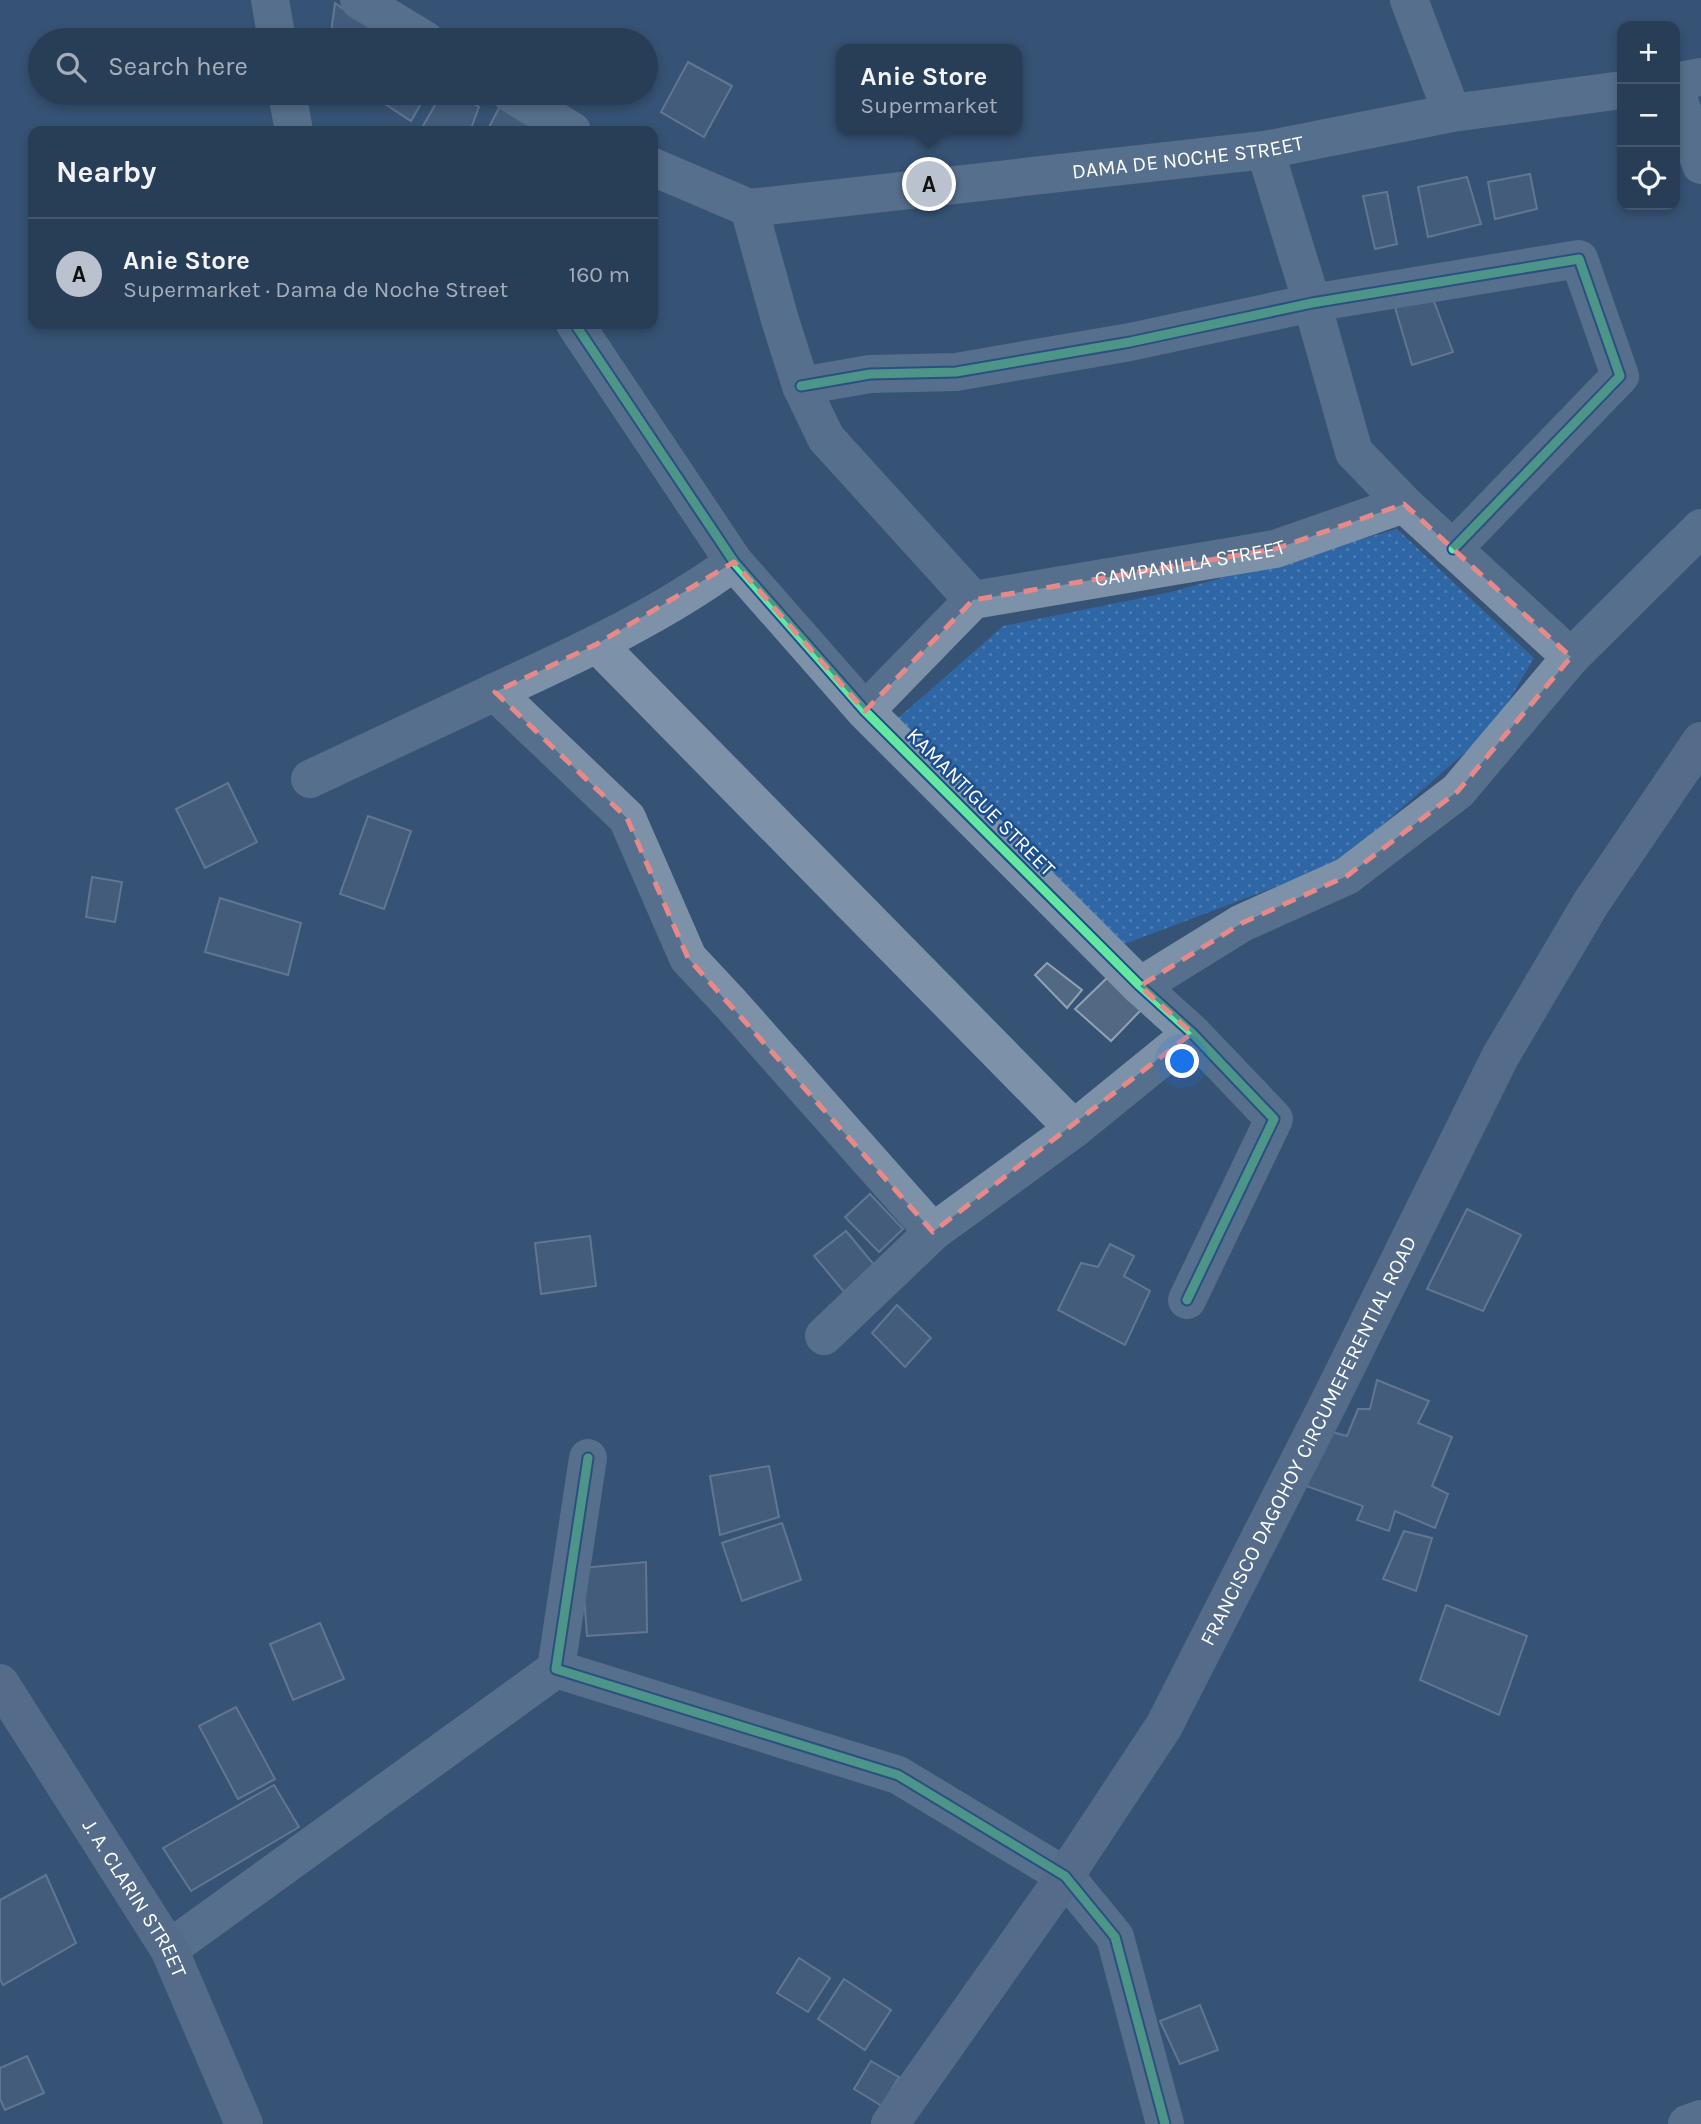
<!DOCTYPE html>
<html lang="en">
<head>
<meta charset="utf-8">
<style>
  :root { --surface:#283e57; --page:#344961; --text:#f1f3f6; --muted:#a5aeba; --line:#44576d; --accent:#b9c2ce }
  body { margin:0; font-family:Karla,sans-serif; background:var(--page); color:var(--text) }
  .controls { position:absolute; right:21px; top:21px; display:grid; overflow:hidden; border-radius:14px; box-shadow:0 4px 10px #0003 }
  .controls button { width:63px; height:63px; display:grid; place-items:center; padding:0; border:0; border-bottom:2px solid var(--line); background:var(--surface); color:var(--text); font:35px sans-serif }
  .you { position:absolute; left:1183px; top:1062px; width:24px; height:24px; margin:-18px; border:5px solid #fff; border-radius:50%; background:#1a73e8; box-shadow:0 0 0 10px #1a73e833 }
  .badge { display:grid; place-items:center; width:46px; height:46px; border-radius:50%; background:var(--accent); color:#111; font-size:23px; font-weight:700 }
  .pin { position:absolute; translate:-50% -50%; border:4px solid #fff; box-shadow:0 2px 7px #0006 }
  .popup { position:absolute; left:836px; top:44px; width:186px; height:91px; box-sizing:border-box; display:grid; place-content:center; border-radius:14px; background:var(--surface); filter:drop-shadow(0 2px 5px #0005); font-size:23px; white-space:nowrap; color:var(--muted) }
  .popup b { font-size:26px; color:var(--text) }
  .popup::after { content:''; position:absolute; left:50%; top:100%; margin-left:-14px; border:14px solid transparent; border-top-color:var(--surface) }
  .list { margin:0; padding:0; list-style:none }
  h2 { display:flex; justify-content:space-between; align-items:center; height:91px; margin:0; padding:0 28px; font-size:30px }
  h2 small { font-size:23px; font-weight:400; color:var(--muted) }
  .list li { display:grid; grid-template-columns:46px 1fr auto; gap:21px; align-items:center; box-sizing:border-box; height:112px; padding:0 28px; border-top:2px solid var(--line) }
  .list b { display:block; font-size:26px; white-space:nowrap }
  .list p { margin:0; font-size:23px; white-space:nowrap; color:var(--muted) }
  .list em { font-size:23px; font-style:normal; color:var(--muted) }
  .icon { flex:none; width:38px; height:38px; fill:none; stroke:currentColor; stroke-width:2; stroke-linecap:round; stroke-linejoin:round }
  .map { position:relative; flex:none; width:1701px; height:2124px; overflow:hidden }
  .search { position:absolute; background:var(--surface); box-shadow:0 4px 10px #0003; left:28px; top:28px; width:630px; height:77px; display:flex; align-items:center; gap:18px; box-sizing:border-box; padding:0 24px; border-radius:38px; color:var(--muted); font-size:26px }
  .panel { position:absolute; background:var(--surface); box-shadow:0 4px 10px #0003; left:28px; top:126px; width:630px; height:203px; border-radius:14px }
  .map>svg:first-child { display:block }
  .grass { fill:url(#grass-dots) }
  .building { fill:#526984; stroke:#92a2b6; stroke-width:2 }
  .lines { fill:none; stroke-linecap:round; stroke-linejoin:round }
  .minor { stroke:#7d92a8; stroke-width:38 }
  .tertiary { stroke:#7d92a8; stroke-width:38 }
  .secondary { stroke:#798da4; stroke-width:38 }
  .cycleway-casing { stroke:#1b4f8f; stroke-width:13 }
  .cycleway { stroke:#66e7a1; stroke-width:9 }
  .marked { fill:none; stroke:#e88989; stroke-width:5; stroke-dasharray:14 9; stroke-linejoin:round }
  .labels { text-anchor:middle; dominant-baseline:central; stroke-width:5; stroke-linejoin:round; paint-order:stroke }
  .street-label { font-size:21px; fill:#fff; stroke:#1b4f8f }
</style>
</head>
<body>
<div class="map">
<svg width="1701" height="2124" viewBox="0 0 1701 2124">
  <defs>
    <pattern id="grass-dots" width="8" height="8" patternUnits="userSpaceOnUse" patternTransform="scale(1.75)"><rect width="8" height="8" fill="#2f66a5"/><path d="M2 2h.1M6 6h.1" fill="none" stroke="#4e7db2" stroke-width="1.8" stroke-linecap="round"/></pattern>
  </defs>
  <rect width="100%" height="100%" fill="#365274"/>
  <!-- grass -->
  <path class="grass" d="M1397,529l137,129 -42,71 -153,134 -214,81 -229,-224 107,-94 168,-34z"/>
  <!-- building -->
  <g class="building">
    <path d="M335,3l49,35 -1,2h-53z"/>
    <path d="M688,62l44,24 -28,51 -43,-25z"/>
    <path d="M372,93h55l-16,28 -40,-26z"/>
    <path d="M442,93h16l21,14 -9,24h-39l-8,-5z"/>
    <path d="M500,106l45,25h-58z"/>
    <path d="M1530,174l7,35 -42,10 -7,-37z"/>
    <path d="M1467,177l14,47 -53,13 -10,-50z"/>
    <path d="M1387,192l10,52 -22,5 -12,-53z"/>
    <path d="M1432,296l21,56 -41,13 -18,-61z"/>
    <path d="M228,783l29,59 -52,26 -29,-59z"/>
    <path d="M368,816l43,15 -27,78 -44,-15z"/>
    <path d="M92,877l30,5 -7,40 -29,-5z"/>
    <path d="M220,898l81,25 -13,52 -83,-23z"/>
    <path d="M1047,963l35,27 -15,18 -32,-33z"/>
    <path d="M1109,976l33,33 -31,32 -36,-32z"/>
    <path d="M870,1194l33,35 -24,23 -34,-35z"/>
    <path d="M1467,1209l54,26 -38,76 -56,-22z"/>
    <path d="M846,1231l30,36 -31,26 -31,-37z"/>
    <path d="M590,1236l6,50 -55,8 -6,-51z"/>
    <path d="M1110,1244l24,12 -10,20 26,15 -25,54 -67,-35 23,-47 17,4z"/>
    <path d="M897,1305l34,33 -26,29 -33,-34z"/>
    <path d="M1377,1380l52,21 -11,22 34,14 -20,49 16,8 -13,34 -40,-17 -6,20 -32,-11 6,-14 -57,-20 22,-55 19,5 11,-27h12z"/>
    <path d="M769,1466l10,51 -59,18 -10,-59z"/>
    <path d="M782,1523l19,57 -59,21 -20,-58z"/>
    <path d="M1404,1531l28,7 -16,53 -33,-12z"/>
    <path d="M646,1562l1,70 -60,4 -5,-68z"/>
    <path d="M1446,1605l81,31 -28,79 -79,-35z"/>
    <path d="M320,1623l24,56 -51,21 -23,-56z"/>
    <path d="M236,1707l39,72 -37,20 -39,-73z"/>
    <path d="M274,1785l25,42 -108,64 -28,-43z"/>
    <path d="M46,1875l30,68 -73,42 -3,-6v-79z"/>
    <path d="M799,1958l31,20 -22,34 -31,-19z"/>
    <path d="M844,1979l47,31 -26,40 -47,-31z"/>
    <path d="M1200,2005l18,45 -38,14 -20,-43z"/>
    <path d="M27,2056l17,37 -39,17 -5,-11v-31z"/>
    <path d="M871,2061l28,16 -17,29 -28,-17z"/>
  </g>
  <g class="lines">
    <!-- minor -->
    <g class="minor">
      <path d="M270,0l7,40"/>
      <path d="M1409,0l43,113"/>
      <path d="M1675,89l26,76"/>
      <path d="M287,93l7,38"/>
      <path d="M1265,150l47,153 42,149 50,52 167,153"/>
      <path d="M749,208l31,112 21,66 25,52 147,162"/>
      <path d="M575,324l159,238 131,149 275,275 52,47 82,86 -87,181"/>
      <path d="M801,386l69,-12 86,-2 174,-30 182,-39 267,-44 41,117 -167,173"/>
      <path d="M734,562c-73,54 -157,92 -239,130l132,126 61,140 43,46 202,228"/>
      <path id="s1" d="M973,600l302,-51 129,-45"/>
      <path d="M597,644l477,485"/>
      <path d="M865,711l108,-111"/>
      <path d="M310,779l185,-87"/>
      <path d="M1140,986l102,-63 105,-47 111,-85 113,-134 130,-129"/>
      <path d="M824,1336l109,-104 141,-103 118,-96"/>
      <path d="M588,1458l-32,211 342,106 167,101 50,61 50,187"/>
      <path d="M169,1949l387,-280"/>
      <path d="M1687,2124l14,-5"/>
    </g>
    <!-- tertiary -->
    <g class="tertiary">
      <path d="M359,0l66,40"/>
      <path d="M1675,82l26,-5"/>
      <path d="M510,93l62,38"/>
      <path id="s2" d="M653,167l96,41 516,-58 187,-37 170,-23"/>
    </g>
    <!-- secondary -->
    <g class="secondary">
      <path id="s3" d="M0,1683l169,266 75,175"/>
      <path id="s4" d="M890,2124l175,-248 99,-150 165,-324 171,-345 91,-154 110,-162"/>
    </g>
    <defs>
      <g id="cycleway">
        <path d="M575,324l159,238 131,149 275,275 52,47 82,86 -87,181"/>
        <path d="M801,386l69,-12 86,-2 174,-30 182,-39 267,-44 41,117 -167,173"/>
        <path d="M588,1458l-32,211 342,106 167,101 50,61 50,187"/>
      </g>
    </defs>
    <!-- cycleway casing -->
    <use href="#cycleway" class="cycleway-casing"/>
    <!-- cycleway -->
    <use href="#cycleway" class="cycleway"/>
  </g>
  <!-- marked area -->
  <path d="M0 0H1701V2124H0ZM1404,504l167,153 -113,134 -111,85 -105,47 -102,63 52,47 -259,199 -245,-274 -61,-140 -132,-126 102,-48 137,-82 131,149 108,-111 302,-51z" fill="#365274" fill-opacity=".55" fill-rule="evenodd"/>
  <path class="marked" d="M1404,504l167,153 -113,134 -111,85 -105,47 -102,63 52,47 -259,199 -245,-274 -61,-140 -132,-126 102,-48 137,-82 131,149 108,-111 302,-51z"/>
  <g class="labels">
    <!-- street labels -->
    <g class="street-label">
      <text stroke="none"><textPath href="#s2" startOffset="546">DAMA DE NOCHE STREET</textPath></text>
      <text stroke="none"><textPath href="#s1" startOffset="220">CAMPANILLA STREET</textPath></text>
      <text transform="translate(981 802) rotate(45)">KAMANTIGUE STREET</text>
      <text stroke="none"><textPath href="#s4" startOffset="803">FRANCISCO DAGOHOY CIRCUMEFERENTIAL ROAD</textPath></text>
      <text stroke="none"><textPath href="#s3" startOffset="254">J. A. CLARIN STREET</textPath></text>
    </g>
  </g>
</svg>
<div class="controls">
<button>+</button>
<button>−</button>
<button><svg class="icon" aria-label="locate" viewBox="0 0 24 24"><circle cx="12" cy="12" r="6"/><path d="M12 2v4M12 18v4M2 12h4M18 12h4"/></svg></button>
</div>
<div class="you"></div>
<div class="pin badge" style="left:929px;top:184px">A</div>
<div class="popup"><b>Anie Store</b>Supermarket</div>
<div class="search"><svg class="icon" aria-label="search" viewBox="0 0 24 24"><circle cx="10" cy="10" r="6"/><path d="M15 15l6 6"/></svg>Search here</div>
<section class="panel">
<h2>Nearby<small></small></h2>
<ul class="list">
<li><span class="badge">A</span><div><b>Anie Store</b><p>Supermarket · Dama de Noche Street</p></div><em>160 m</em></li>
</ul>
</section>
</div>
</body>
</html>
